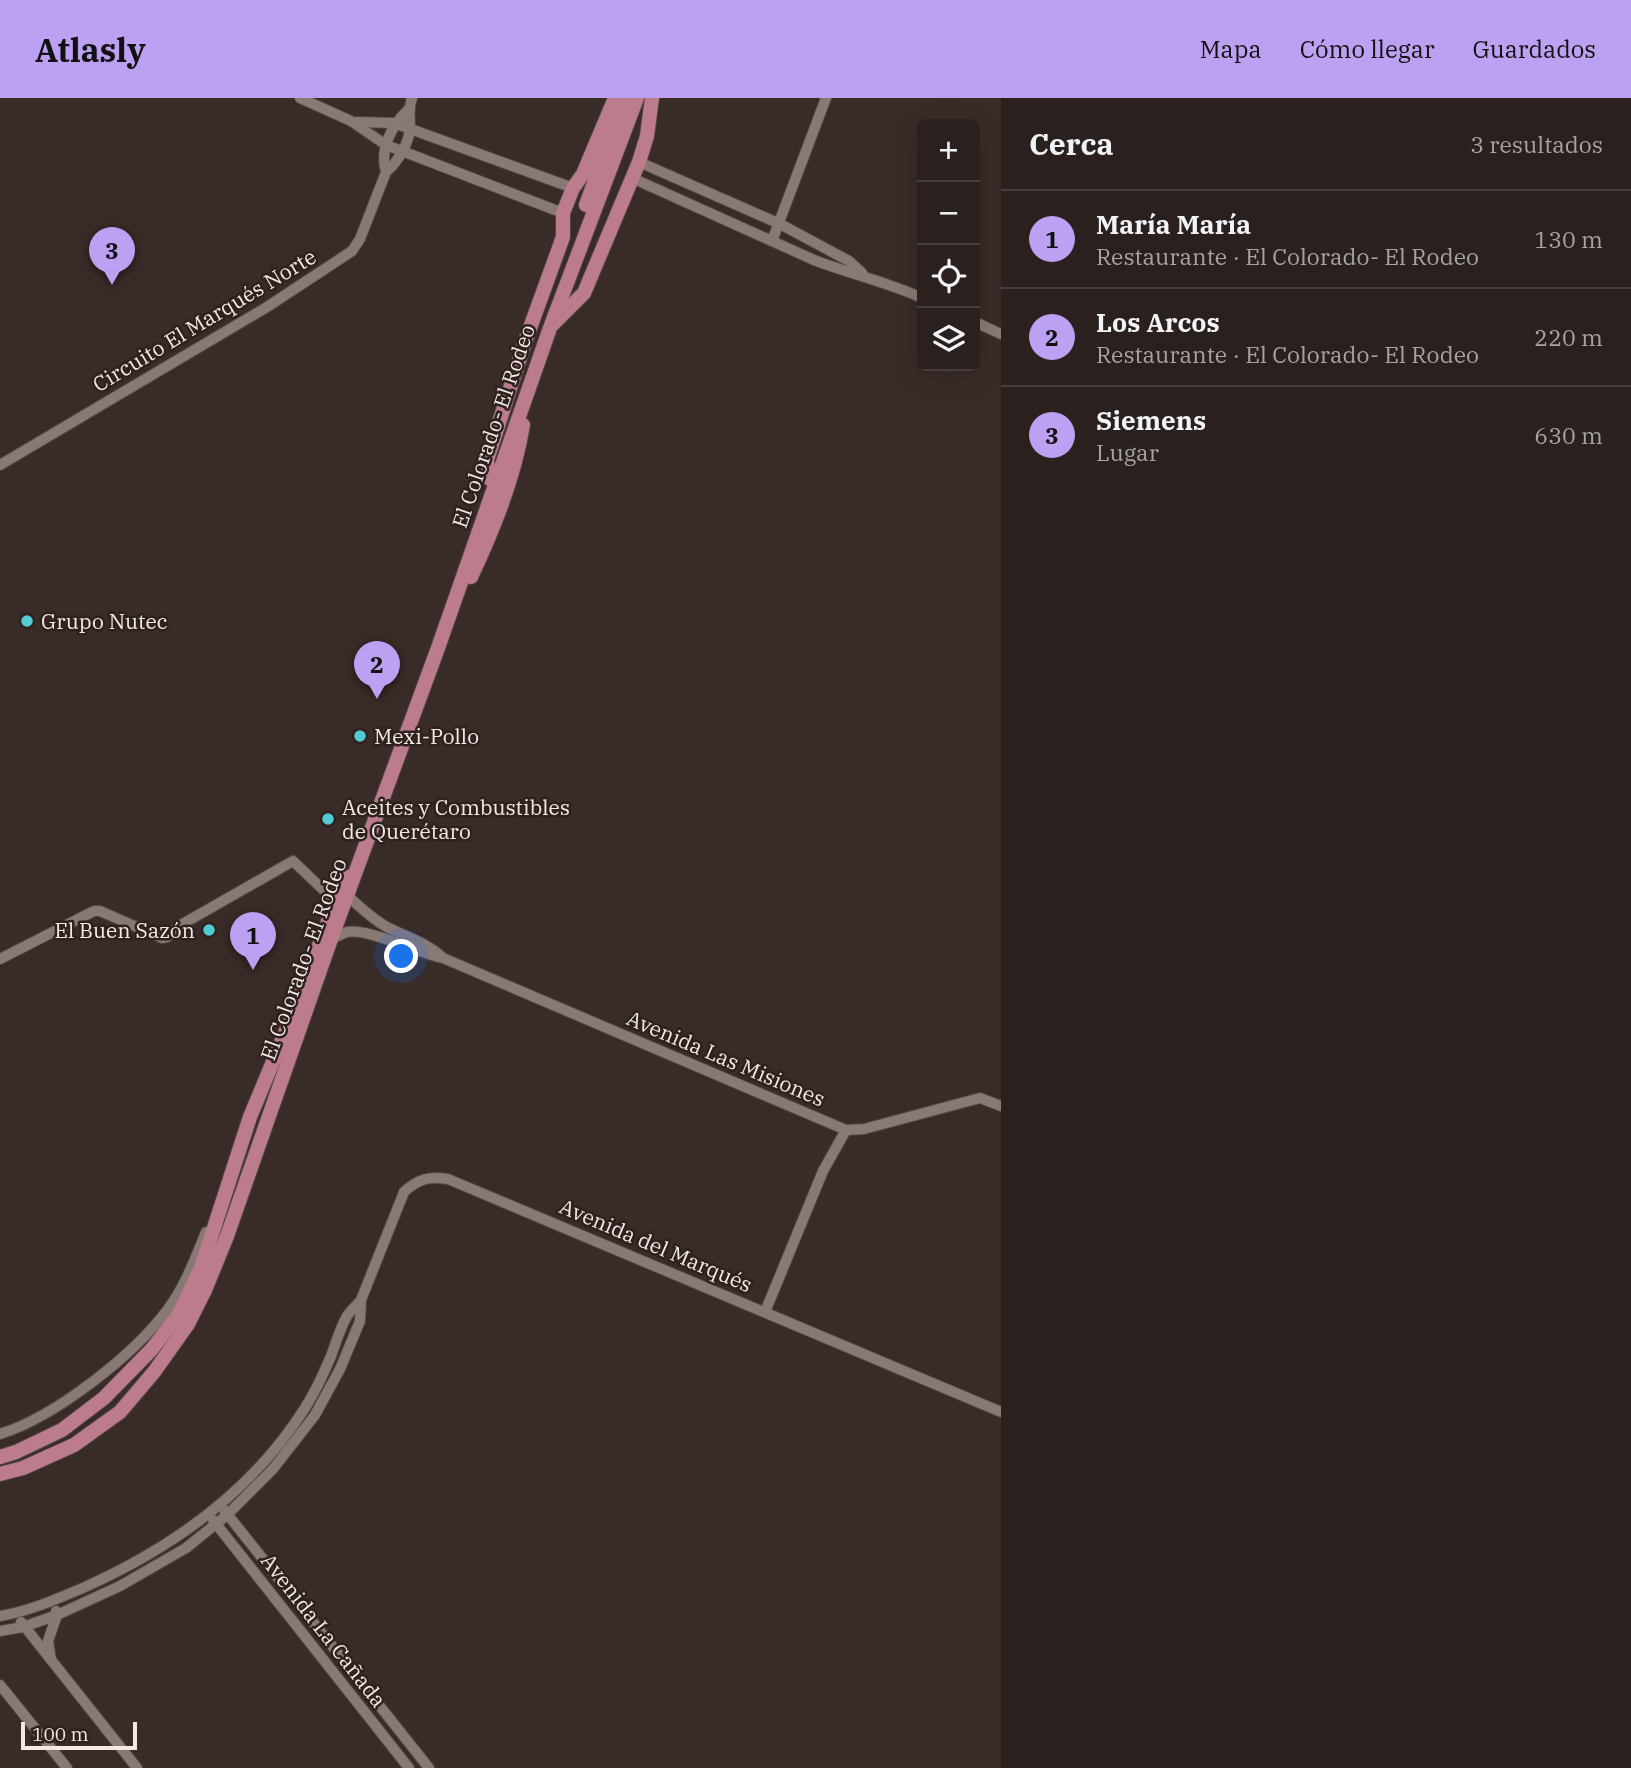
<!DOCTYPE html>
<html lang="es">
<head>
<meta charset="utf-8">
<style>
  :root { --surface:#2a201e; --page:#322827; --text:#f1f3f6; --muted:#a5a3a4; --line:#463e3c; --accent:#bca0f2 }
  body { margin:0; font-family:"IBM Plex Serif",serif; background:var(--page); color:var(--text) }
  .controls { position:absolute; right:21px; top:21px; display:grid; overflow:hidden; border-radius:10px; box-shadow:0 7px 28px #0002 }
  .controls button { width:63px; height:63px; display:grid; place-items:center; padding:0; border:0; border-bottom:2px solid var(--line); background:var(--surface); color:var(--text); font:35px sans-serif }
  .scale { position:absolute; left:21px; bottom:18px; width:116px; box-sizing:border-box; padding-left:7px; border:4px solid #f2e9e7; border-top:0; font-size:19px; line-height:24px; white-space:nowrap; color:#f2e9e7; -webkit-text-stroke:5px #2e211e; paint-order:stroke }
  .you { position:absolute; left:402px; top:859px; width:24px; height:24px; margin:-18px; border:5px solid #fff; border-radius:50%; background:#1a73e8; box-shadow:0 0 0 10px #1a73e833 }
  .badge { display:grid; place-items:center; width:46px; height:46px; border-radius:50%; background:var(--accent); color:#111; font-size:23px; font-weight:700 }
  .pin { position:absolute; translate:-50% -58px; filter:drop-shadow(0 2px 4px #0008) }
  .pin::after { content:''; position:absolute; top:37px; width:24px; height:21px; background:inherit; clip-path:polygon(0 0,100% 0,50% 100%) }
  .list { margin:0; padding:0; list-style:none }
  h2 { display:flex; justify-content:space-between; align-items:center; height:91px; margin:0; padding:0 28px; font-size:30px }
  h2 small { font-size:23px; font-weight:400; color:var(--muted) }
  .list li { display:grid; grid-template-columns:46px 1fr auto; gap:21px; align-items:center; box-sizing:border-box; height:98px; padding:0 28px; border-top:2px solid var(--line) }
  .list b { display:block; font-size:26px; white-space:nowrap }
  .list p { margin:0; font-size:23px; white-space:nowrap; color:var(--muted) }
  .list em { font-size:23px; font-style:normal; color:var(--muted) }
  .icon { flex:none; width:38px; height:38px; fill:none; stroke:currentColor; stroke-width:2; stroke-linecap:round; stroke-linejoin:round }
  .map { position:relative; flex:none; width:1001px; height:1670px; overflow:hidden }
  header { display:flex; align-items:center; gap:42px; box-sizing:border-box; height:98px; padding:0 35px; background:var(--accent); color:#111 }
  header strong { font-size:33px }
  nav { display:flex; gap:38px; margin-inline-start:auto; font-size:24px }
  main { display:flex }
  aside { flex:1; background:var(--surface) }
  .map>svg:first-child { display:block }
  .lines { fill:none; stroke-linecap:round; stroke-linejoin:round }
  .minor-casing { stroke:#524744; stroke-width:12 }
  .major-casing { stroke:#524744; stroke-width:16 }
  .minor { stroke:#897975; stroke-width:10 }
  .major { stroke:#bd7c8d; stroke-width:14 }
  .poi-dot { fill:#51ccd3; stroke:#2e211e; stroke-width:2.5 }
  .labels { text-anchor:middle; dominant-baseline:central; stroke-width:5; stroke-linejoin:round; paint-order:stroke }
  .street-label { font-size:21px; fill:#f2e9e7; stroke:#2e211e }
  .poi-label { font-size:21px; fill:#f2e9e7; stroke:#2e211e; text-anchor:start }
</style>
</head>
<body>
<header>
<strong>Atlasly</strong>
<nav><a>Mapa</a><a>Cómo llegar</a><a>Guardados</a></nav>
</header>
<main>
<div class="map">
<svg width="1001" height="1670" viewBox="0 0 1001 1670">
  <rect width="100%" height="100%" fill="#382b28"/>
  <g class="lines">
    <defs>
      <g id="minor">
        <path d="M300,0l51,23 35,24 16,6 161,62"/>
        <path d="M357,24l37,1 179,65"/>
        <path d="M639,64l141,62 69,37 13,12"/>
        <path d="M386,74c-7,-23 6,-47 22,-62"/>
        <path d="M632,80l182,82c36,14 73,22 108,38"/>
        <path d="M772,143l54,-143"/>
        <path d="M975,224l26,12"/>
        <path d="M0,367l267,-158 85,-56 8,-12 26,-67c12,-10 24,-30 24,-46 0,-11 -2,-17 2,-28"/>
        <path d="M348,798c12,11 24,23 39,31 19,10 38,15 54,29"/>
        <path d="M331,841c5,-2 11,-5 16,-7 22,-4 70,21 96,26l403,172 18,-1 116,-31 21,8"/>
        <path d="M0,861l94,-48h6l62,27 5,-1 12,-11 114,-65 42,40"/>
        <path d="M765,1214l58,-141 23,-41"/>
        <path d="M0,1336c55,-17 134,-79 168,-125 17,-23 27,-50 38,-77"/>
        <path d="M224,1412l205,258"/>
        <path d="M213,1422l196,248"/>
        <path d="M0,1518c30,-5 57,-17 85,-29 87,-39 168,-97 220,-179 10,-16 19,-35 26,-52 5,-13 9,-28 16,-40 4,-6 10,-11 14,-16"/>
        <path d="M21,1524l116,146"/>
        <path d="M0,1533l23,-4 34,-12 63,-29 66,-38 41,-33 46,-46 42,-54 25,-46 20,-48 1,-21 43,-108c14,-13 25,-16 44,-13l553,233"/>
        <path d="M51,1562l-3,-19 9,-26 -1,-4"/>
        <path d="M0,1587l67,83"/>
      </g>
      <g id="major">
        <path d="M586,107l39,-107"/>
        <path d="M553,226l31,-31 55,-131 8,-26 5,-38"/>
        <path d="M490,381l-3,-19 39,-121 37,-102v-24l10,-25 10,-14 32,-76"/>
        <path d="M471,479c23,-49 43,-99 52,-152"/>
        <path d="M0,1359l16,-5 46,-22 42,-32 48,-49 27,-35 22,-46 49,-151 47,-113 48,-128"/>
        <path d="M0,1376l23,-6 51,-23 46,-33 34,-40 34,-48 17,-34 22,-54 104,-297 107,-291 112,-320 87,-230"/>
      </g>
    </defs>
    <!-- minor casing -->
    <use href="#minor" class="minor-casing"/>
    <!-- major casing -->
    <use href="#major" class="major-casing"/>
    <!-- minor -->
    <use href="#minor" class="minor"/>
    <!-- major -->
    <use href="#major" class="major"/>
  </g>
  <!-- markers -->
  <g class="poi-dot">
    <circle cx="27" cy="523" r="7"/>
    <circle cx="360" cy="638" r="7"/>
    <circle cx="328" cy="721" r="7"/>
    <circle cx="209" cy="832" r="7"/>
  </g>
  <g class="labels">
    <!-- street labels -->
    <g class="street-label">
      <text transform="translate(204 222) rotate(-31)">Circuito El Marqués Norte</text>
      <text transform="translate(493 328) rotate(-71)">El Colorado- El Rodeo</text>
      <text transform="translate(303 861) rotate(-70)">El Colorado- El Rodeo</text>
      <text transform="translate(726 960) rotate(23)">Avenida Las Misiones</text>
      <text transform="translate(656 1147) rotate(23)">Avenida del Marqués</text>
      <text transform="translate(324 1532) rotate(52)">Avenida La Cañada</text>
    </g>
    <!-- poi labels -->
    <g class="poi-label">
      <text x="41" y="523">Grupo Nutec</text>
      <text x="374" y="638">Mexi-Pollo</text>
      <text x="342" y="709">Aceites y Combustibles<tspan x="342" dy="24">de Querétaro</tspan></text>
      <text x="195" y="832" text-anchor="end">El Buen Sazón</text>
    </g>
  </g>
</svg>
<div class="controls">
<button>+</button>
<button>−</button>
<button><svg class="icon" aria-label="locate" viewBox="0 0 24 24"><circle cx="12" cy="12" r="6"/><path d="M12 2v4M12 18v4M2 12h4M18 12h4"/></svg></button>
<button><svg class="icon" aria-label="layers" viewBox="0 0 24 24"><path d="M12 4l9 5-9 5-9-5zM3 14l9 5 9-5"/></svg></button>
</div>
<div class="scale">100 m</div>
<div class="you"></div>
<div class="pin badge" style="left:253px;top:872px">1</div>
<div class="pin badge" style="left:377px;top:601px">2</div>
<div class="pin badge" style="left:112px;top:187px">3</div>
</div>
<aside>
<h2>Cerca<small>3 resultados</small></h2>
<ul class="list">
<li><span class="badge">1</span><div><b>María María</b><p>Restaurante · El Colorado- El Rodeo</p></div><em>130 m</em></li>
<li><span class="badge">2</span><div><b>Los Arcos</b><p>Restaurante · El Colorado- El Rodeo</p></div><em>220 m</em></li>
<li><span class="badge">3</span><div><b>Siemens</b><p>Lugar</p></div><em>630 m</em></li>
</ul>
</aside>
</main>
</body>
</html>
